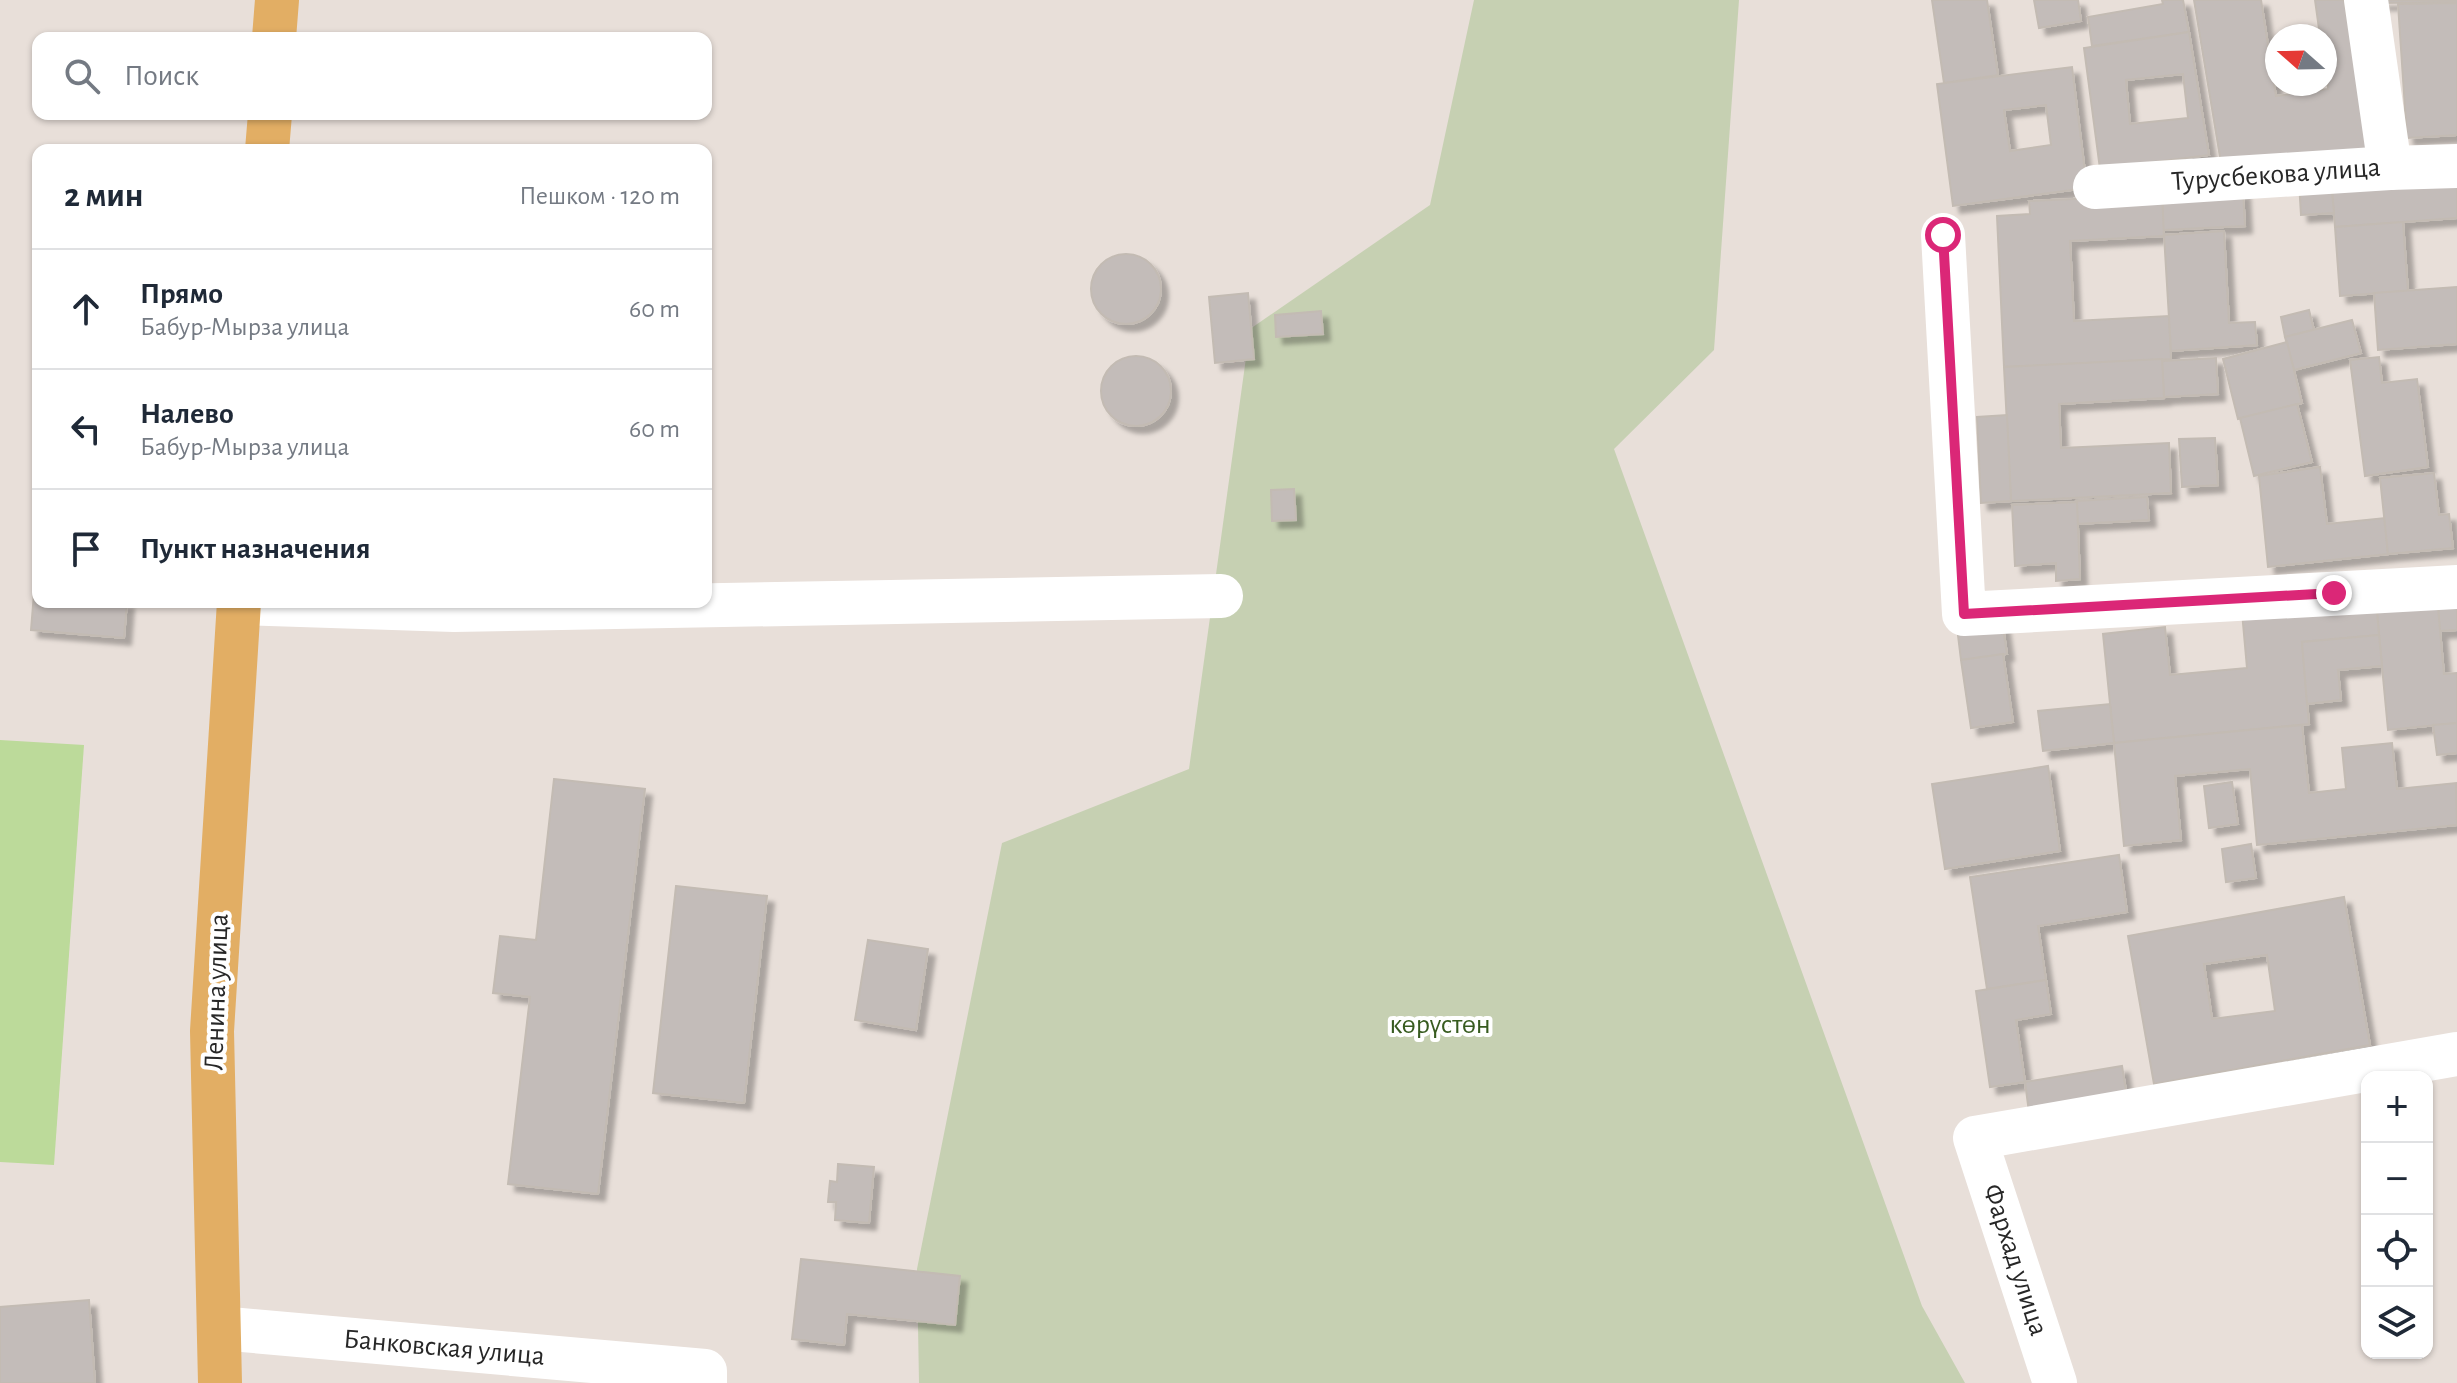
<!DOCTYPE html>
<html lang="ru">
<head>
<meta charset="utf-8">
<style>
  :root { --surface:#fff; --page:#f2f2f3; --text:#1f2937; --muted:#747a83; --line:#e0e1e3 }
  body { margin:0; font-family:"Alegreya Sans",sans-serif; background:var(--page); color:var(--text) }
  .controls { position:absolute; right:24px; bottom:24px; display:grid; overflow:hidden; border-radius:16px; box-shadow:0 2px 6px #0004 }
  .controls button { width:72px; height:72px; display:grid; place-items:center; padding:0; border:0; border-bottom:2px solid var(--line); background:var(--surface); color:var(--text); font:40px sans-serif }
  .compass { position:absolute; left:2265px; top:24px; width:72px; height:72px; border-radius:50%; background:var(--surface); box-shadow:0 2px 6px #0004; rotate:290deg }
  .stop { position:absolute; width:24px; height:24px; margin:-18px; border:6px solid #db2777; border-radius:50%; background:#fff }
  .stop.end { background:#db2777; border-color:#fff; box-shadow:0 2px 8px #0008 }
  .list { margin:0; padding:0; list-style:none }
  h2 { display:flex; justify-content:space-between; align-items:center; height:104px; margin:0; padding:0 32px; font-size:34px }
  h2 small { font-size:26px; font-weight:400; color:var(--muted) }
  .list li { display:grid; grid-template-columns:52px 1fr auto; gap:24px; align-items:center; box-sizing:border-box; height:120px; padding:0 32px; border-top:2px solid var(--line) }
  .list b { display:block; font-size:30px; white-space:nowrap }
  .list p { margin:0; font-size:26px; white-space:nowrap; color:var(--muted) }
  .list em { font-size:26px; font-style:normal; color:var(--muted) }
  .icon { flex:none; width:44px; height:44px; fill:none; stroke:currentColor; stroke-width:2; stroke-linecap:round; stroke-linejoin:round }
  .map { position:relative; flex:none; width:2457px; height:1383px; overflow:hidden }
  .search { position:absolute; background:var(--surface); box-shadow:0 2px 6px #0004; left:32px; top:32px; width:680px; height:88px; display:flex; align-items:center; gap:20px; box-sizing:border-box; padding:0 28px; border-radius:16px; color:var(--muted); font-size:30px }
  .panel { position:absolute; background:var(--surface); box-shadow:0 2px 6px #0004; left:32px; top:144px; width:680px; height:464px; border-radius:16px }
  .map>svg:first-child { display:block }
  .green { fill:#bcda9a }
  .cemetery { fill:#c6d0b2 }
  .building { fill:#c3bcb9; stroke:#c3bbb3; stroke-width:2; fill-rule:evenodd; filter:url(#shadow) }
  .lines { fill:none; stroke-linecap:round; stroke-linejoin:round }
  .minor { stroke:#fff; stroke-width:44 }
  .major { stroke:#e2ae64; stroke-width:44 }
  .route { stroke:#db2777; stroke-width:10 }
  .labels { text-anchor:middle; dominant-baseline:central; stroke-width:8; stroke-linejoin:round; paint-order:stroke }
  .street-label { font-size:28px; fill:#272727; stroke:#fff }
  .park-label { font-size:28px; fill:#375b1f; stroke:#fff }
</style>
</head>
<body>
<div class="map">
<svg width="2457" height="1383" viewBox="0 0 2457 1383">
  <defs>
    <filter id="shadow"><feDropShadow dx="7" dy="7" stdDeviation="2" flood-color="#0004"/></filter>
  </defs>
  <rect width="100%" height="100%" fill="#e8dfd9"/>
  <!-- green -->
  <path class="green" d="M0,740l84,5 -30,420 -54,-3z"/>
  <!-- cemetery -->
  <path class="cemetery" d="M1474,0h265l-25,350 -100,99 308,857 43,77h-1046l-2,-114 85,-426 187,-74 61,-440 180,-124z"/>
  <!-- building -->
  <g class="building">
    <path d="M1932,0h55l11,75 -54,8z"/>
    <path d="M2034,0h44l3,21 -42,7z"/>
    <path d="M2162,0h21l6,32 -97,14 -4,-29 75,-13z"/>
    <path d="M2194,0h67l15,96 52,-7 -3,-53h-5l-5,-36h29l27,148 -150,15z"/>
    <path d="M2381,0h76v2l-75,1z"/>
    <path d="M2457,3v132l-50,3 -9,-134z"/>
    <path d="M2189,32l20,123 -109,14 -16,-121zM2183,74l5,44 -58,6 -4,-44z"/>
    <path d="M2072,67l15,121 -134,18 -16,-122zM2046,105l5,40 -41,6 -6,-41z"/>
    <path d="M2457,173v45l-122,9 -4,-45z"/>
    <path d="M2331,180l3,33 -33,2 -2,-33z"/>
    <path d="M2243,191l2,35 -82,4 -1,-35z"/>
    <path d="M2162,195l2,41 -94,5 4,80 95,-5 2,43 -167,8 -7,-151 33,-2 -1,-13z"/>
    <path d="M2403,222l5,69 -68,5 -5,-69z"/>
    <path d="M2224,231l5,92 26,-1 2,23 -86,6 -7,-116z"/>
    <circle cx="1126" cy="289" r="35"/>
    <path d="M2457,287v57l-79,6 -4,-57z"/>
    <path d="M1248,293l6,66 -39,4 -6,-66z"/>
    <path d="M2309,310l5,20 -29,7 -4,-20z"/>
    <path d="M1321,311l2,23 -47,3 -1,-22z"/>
    <path d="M2352,320l9,33 -67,17 -9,-33z"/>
    <path d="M2287,342l15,61 -64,16 -15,-60z"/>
    <circle cx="1136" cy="391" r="35"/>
    <path d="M2379,357l3,26 35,-4 11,88 -63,9 -15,-116z"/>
    <path d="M2216,358l2,36 -54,3 -2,-36z"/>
    <path d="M2162,359l2,39 -105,6 2,44 108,-5 2,50 -160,8 -7,-134z"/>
    <path d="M2297,404l15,58 -58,14 -14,-58z"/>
    <path d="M2007,415l4,86 -30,2 -4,-86z"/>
    <path d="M2215,438l3,47 -36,2 -3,-48z"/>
    <path d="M2320,467l7,57 58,-6 3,36 -120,13 -9,-91z"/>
    <path d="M2434,473l5,42 10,-1 4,34 -65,6 -8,-76z"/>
    <path d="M1294,489l2,31 -24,1 -1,-31z"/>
    <path d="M2147,497l2,23 -72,4 -1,-23z"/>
    <path d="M2077,502l3,77 -24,2v-18l-41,3 -3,-61z"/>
    <path d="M38,544v58h89l-3,36 -93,-8z"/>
    <path d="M2457,595v35l-17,1 -3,-34z"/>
    <path d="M2437,597l7,77 13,-1v50l-69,7 -12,-127z"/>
    <path d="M2376,599l3,36 -77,7 7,82 -195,19 -11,-109 62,-7 5,48 77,-7 -5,-56z"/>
    <path d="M2002,620l5,34 -46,6 -4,-33z"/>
    <path d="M2379,635l3,31 -44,4 3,30 -34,4 -5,-62z"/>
    <path d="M2003,654l10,68 -42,6 -10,-68z"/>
    <path d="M2110,704l4,39 -71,8 -5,-40z"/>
    <path d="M2457,723v30l-20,2 -4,-30z"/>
    <path d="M2302,725l7,68 37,-4 -4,-41 50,-5 5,46 59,-6 1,42 -200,20 -7,-76 -75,7 6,64 -57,6 -10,-103z"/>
    <path d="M2048,766l12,85 -115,18 -13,-85z"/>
    <path d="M554,779l91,10 -47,405 -90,-10 22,-187 -37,-4 7,-57 36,4z"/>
    <path d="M2232,782l6,42 -29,4 -5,-42z"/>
    <path d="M2251,844l5,34 -30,4 -4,-33z"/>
    <path d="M2119,855l8,57 -89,14 8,54 -59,9 -17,-112z"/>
    <path d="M676,886l91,10 -23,207 -91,-10z"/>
    <path d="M2344,897l26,148 -216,39 -26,-148zM2267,955l8,56 -63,8 -8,-55z"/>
    <path d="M868,940l60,9 -12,81 -61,-10z"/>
    <path d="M2046,980l5,34 -35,6 9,62 -35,5 -14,-96z"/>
    <path d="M2122,1066l5,31 -98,15 -4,-30z"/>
    <path d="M838,1164l36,3 -5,56 -34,-3 1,-18h-8l2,-21 7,1z"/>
    <path d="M801,1259l159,17 -5,49 -108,-11 -3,31 -52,-6z"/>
    <path d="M89,1300l6,83h-95v-76z"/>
  </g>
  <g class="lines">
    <!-- minor -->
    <g class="minor">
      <path d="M2366,0l24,168"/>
      <path d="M2095,187l295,-19 67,-2"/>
      <path d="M1943,235l21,379 493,-27"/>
      <path d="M239,603l215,7 767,-14"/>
      <path d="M219,1328l486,43v12"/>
      <path d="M2055,1383l-80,-245 482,-84"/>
    </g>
    <!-- major -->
    <g class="major">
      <path d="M274,38l3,-38"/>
      <path d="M267,150l3,-36"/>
      <path d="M220,1383l-8,-352 27,-429"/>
    </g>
  </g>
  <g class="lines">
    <!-- route -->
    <path class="route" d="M1943,235l21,379 370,-21"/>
  </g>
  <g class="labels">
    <!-- street labels -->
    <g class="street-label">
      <text transform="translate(2276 175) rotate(-4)">Турусбекова улица</text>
      <text transform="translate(217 992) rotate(-88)">Ленина улица</text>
      <text transform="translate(2015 1260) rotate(72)">Фархад улица</text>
      <text transform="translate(444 1348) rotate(5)">Банковская улица</text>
    </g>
    <!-- park labels -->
    <g class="park-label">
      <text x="1440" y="1025">көрүстөн</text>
    </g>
  </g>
</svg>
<div class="controls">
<button>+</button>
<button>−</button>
<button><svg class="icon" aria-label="locate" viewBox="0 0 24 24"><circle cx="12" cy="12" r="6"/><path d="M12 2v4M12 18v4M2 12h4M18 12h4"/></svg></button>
<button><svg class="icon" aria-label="layers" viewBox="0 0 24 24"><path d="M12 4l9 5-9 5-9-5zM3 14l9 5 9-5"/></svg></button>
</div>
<svg class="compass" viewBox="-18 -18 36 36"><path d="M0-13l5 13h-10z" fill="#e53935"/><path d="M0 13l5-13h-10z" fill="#747a83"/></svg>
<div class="stop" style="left:1943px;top:235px"></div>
<div class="stop end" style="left:2334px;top:593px"></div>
<div class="search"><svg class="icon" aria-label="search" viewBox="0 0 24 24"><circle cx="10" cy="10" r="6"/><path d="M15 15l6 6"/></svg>Поиск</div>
<section class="panel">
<h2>2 мин<small>Пешком · 120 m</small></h2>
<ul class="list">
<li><svg class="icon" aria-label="ahead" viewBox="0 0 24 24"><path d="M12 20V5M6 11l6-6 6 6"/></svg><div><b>Прямо</b><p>Бабур-Мырза улица</p></div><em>60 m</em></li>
<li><svg class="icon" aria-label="left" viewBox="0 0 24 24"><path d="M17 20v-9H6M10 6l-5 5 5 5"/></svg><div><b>Налево</b><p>Бабур-Мырза улица</p></div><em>60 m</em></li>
<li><svg class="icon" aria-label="arrive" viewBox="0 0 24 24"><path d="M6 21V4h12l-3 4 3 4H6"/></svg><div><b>Пункт назначения</b></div></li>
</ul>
</section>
</div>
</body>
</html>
